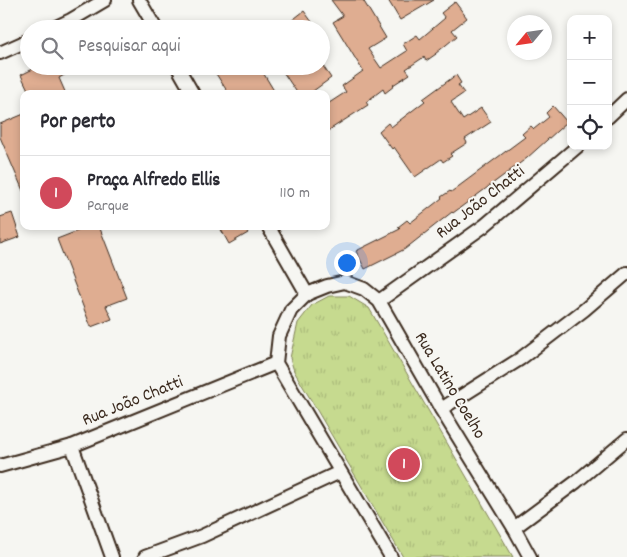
<!DOCTYPE html>
<html lang="pt">
<head>
<meta charset="utf-8">
<style>
  :root { --surface:#fff; --page:#f2f2f3; --text:#2b2b33; --muted:#7c7c81; --line:#e1e1e2; --accent:#d1495b }
  body { margin:0; font-family:Dekko,sans-serif; background:var(--page); color:var(--text) }
  .controls { position:absolute; right:15px; top:15px; display:grid; overflow:hidden; border-radius:10px; box-shadow:0 2px 8px #0003 }
  .controls button { width:45px; height:45px; display:grid; place-items:center; padding:0; border:0; border-bottom:1px solid var(--line); background:var(--surface); color:var(--text); font:25px sans-serif }
  .compass { position:absolute; left:507px; top:15px; width:45px; height:45px; border-radius:50%; background:var(--surface); box-shadow:0 2px 8px #0003; rotate:241deg }
  .you { position:absolute; left:346px; top:262px; width:18px; height:18px; margin:-12px; border:4px solid #fff; border-radius:50%; background:#1a73e8; box-shadow:0 0 0 8px #1a73e833 }
  .badge { display:grid; place-items:center; width:32px; height:32px; border-radius:50%; background:var(--accent); color:#fff; font-size:16px; font-weight:700 }
  .pin { position:absolute; translate:-50% -50%; border:2px solid #fff; box-shadow:0 1px 5px #0006 }
  .list { margin:0; padding:0; list-style:none }
  h2 { display:flex; justify-content:space-between; align-items:center; height:65px; margin:0; padding:0 20px; font-size:21px }
  h2 small { font-size:16px; font-weight:400; color:var(--muted) }
  .list li { display:grid; grid-template-columns:32px 1fr auto; gap:15px; align-items:center; box-sizing:border-box; height:75px; padding:0 20px; border-top:1px solid var(--line) }
  .list b { display:block; font-size:19px; white-space:nowrap }
  .list p { margin:0; font-size:16px; white-space:nowrap; color:var(--muted) }
  .list em { font-size:16px; font-style:normal; color:var(--muted) }
  .icon { flex:none; width:28px; height:28px; fill:none; stroke:currentColor; stroke-width:2; stroke-linecap:round; stroke-linejoin:round }
  .map { position:relative; flex:none; width:627px; height:557px; overflow:hidden }
  .search { position:absolute; background:var(--surface); box-shadow:0 2px 8px #0003; left:20px; top:20px; width:310px; height:55px; display:flex; align-items:center; gap:12px; box-sizing:border-box; padding:0 18px; border-radius:28px; color:var(--muted); font-size:19px }
  .panel { position:absolute; background:var(--surface); box-shadow:0 2px 8px #0003; left:20px; top:90px; width:310px; height:140px; border-radius:10px }
  .map>svg:first-child { display:block }
  .grass { fill:url(#grass-tufts); stroke:#808256 }
  .building { fill:#dfad91; stroke:#3b2a1e }
  .lines { fill:none; stroke-linecap:round; stroke-linejoin:round }
  .minor-casing { stroke:#3b2a1e; stroke-width:16 }
  .minor { stroke:#f6f6f2; stroke-width:12 }
  .labels { text-anchor:middle; dominant-baseline:central; stroke-width:4; stroke-linejoin:round; paint-order:stroke }
  .street-label { font-size:18px; fill:#3b2a1e; stroke:#f6f6f2 }
</style>
</head>
<body>
<div class="map">
<svg width="627" height="557" viewBox="0 0 627 557">
  <defs>
    <pattern id="grass-tufts" width="24" height="20" patternUnits="userSpaceOnUse" patternTransform="scale(1.25)"><rect width="24" height="20" fill="#c6da8f"/><path d="M3 7l-1-3M5 7V3M7 7l1-3M15 17l-1-3M17 17v-4M19 17l1-3" fill="none" stroke="#abbb7b"/></pattern>
  </defs>
  <rect width="100%" height="100%" fill="#f6f6f2"/>
  <filter id="ink" filterUnits="userSpaceOnUse"><feTurbulence type="fractalNoise" baseFrequency=".02" numOctaves="2"/><feDisplacementMap in="SourceGraphic" scale="10" xChannelSelector="R" yChannelSelector="G"/><feConvolveMatrix kernelMatrix="1 2 1 2 8 2 1 2 1" color-interpolation-filters="sRGB"/></filter>
  <g filter="url(#ink)">
    <!-- grass -->
    <path class="grass" d="M329,296h20l20,12 144,249h-110l-109,-186 -4,-13 8,-35 14,-18z"/>
    <!-- building -->
    <g class="building">
      <path d="M331,0h32l23,38 -18,11 13,19 26,-17 -4,-7 14,-9 3,4 25,-21 -4,-5 14,-11 12,16 -15,12 5,6 -22,18h1l-10,7 -2,-4 -18,12 4,5 -17,11 1,1 -9,7 -2,-4 -17,13 2,3 -42,27v-27l20,-13 -4,-6 21,-15 -30,-49 10,-6z"/>
      <path d="M388,0h46l-34,20z"/>
      <path d="M304,11l8,11 -9,7h-22z"/>
      <path d="M39,66h41l-21,12 7,16h-36l-9,-19z"/>
      <path d="M211,66h48l17,28h-47z"/>
      <path d="M279,66h44l8,12 -22,16h-11z"/>
      <path d="M456,75l5,8 -3,2 6,8 -13,9 12,18 18,-12 10,14 -26,17 2,4 -17,11 2,2 -9,6 -2,-3 -26,18 -21,-30 -2,2 -13,-18 9,-8 3,4 34,-26 -2,-2z"/>
      <path d="M553,106l14,16 -40,36 -74,55 -1,-1 -47,37 -40,20 -9,-18 44,-22 -2,-2 9,-7 3,3 32,-25 -1,-1 9,-6 1,1 74,-55 -3,-3 9,-8 3,3 15,-12 -3,-4z"/>
      <path d="M24,114v79l-24,-56v-13z"/>
      <path d="M12,213l8,24 -20,7v-27z"/>
      <path d="M86,226h13l28,72 -21,8 6,13 -21,8 -34,-88 23,-9 -1,-1z"/>
      <path d="M219,226h25l4,7 -19,11z"/>
    </g>
    <g class="lines">
      <defs>
        <g id="minor">
          <path d="M139,0l17,29"/>
          <path d="M52,29l19,-9 34,-20"/>
          <path d="M0,53l29,-13"/>
          <path d="M177,66l16,28"/>
          <path d="M608,117l19,-18"/>
          <path d="M268,226l39,68"/>
          <path d="M379,301l105,-75 94,-80"/>
          <path d="M441,409l79,-50 64,-49 43,-37"/>
          <path d="M72,446l40,111"/>
          <path d="M0,466l72,-20 204,-83"/>
          <path d="M514,528l62,-46 51,-43"/>
          <path d="M145,557l57,-21 138,-64"/>
          <path d="M391,557l-115,-194 3,-27 12,-26 16,-16 20,-8 18,-4 19,7 15,12 62,108 73,119 16,29"/>
        </g>
      </defs>
      <!-- minor casing -->
      <use href="#minor" class="minor-casing"/>
      <!-- minor -->
      <use href="#minor" class="minor"/>
    </g>
  </g>
  <g class="labels">
    <!-- street labels -->
    <g class="street-label">
      <text transform="translate(481 203) rotate(-38)">Rua João Chatti</text>
      <text transform="translate(449 386) rotate(59)">Rua Latino Coelho</text>
      <text transform="translate(133 402) rotate(-22)">Rua João Chatti</text>
    </g>
  </g>
</svg>
<div class="controls">
<button>+</button>
<button>−</button>
<button><svg class="icon" aria-label="locate" viewBox="0 0 24 24"><circle cx="12" cy="12" r="6"/><path d="M12 2v4M12 18v4M2 12h4M18 12h4"/></svg></button>
</div>
<svg class="compass" viewBox="-18 -18 36 36"><path d="M0-13l5 13h-10z" fill="#e53935"/><path d="M0 13l5-13h-10z" fill="#7c7c81"/></svg>
<div class="you"></div>
<div class="pin badge" style="left:404px;top:464px">1</div>
<div class="search"><svg class="icon" aria-label="search" viewBox="0 0 24 24"><circle cx="10" cy="10" r="6"/><path d="M15 15l6 6"/></svg>Pesquisar aqui</div>
<section class="panel">
<h2>Por perto<small></small></h2>
<ul class="list">
<li><span class="badge">1</span><div><b>Praça Alfredo Ellis</b><p>Parque</p></div><em>110 m</em></li>
</ul>
</section>
</div>
</body>
</html>
